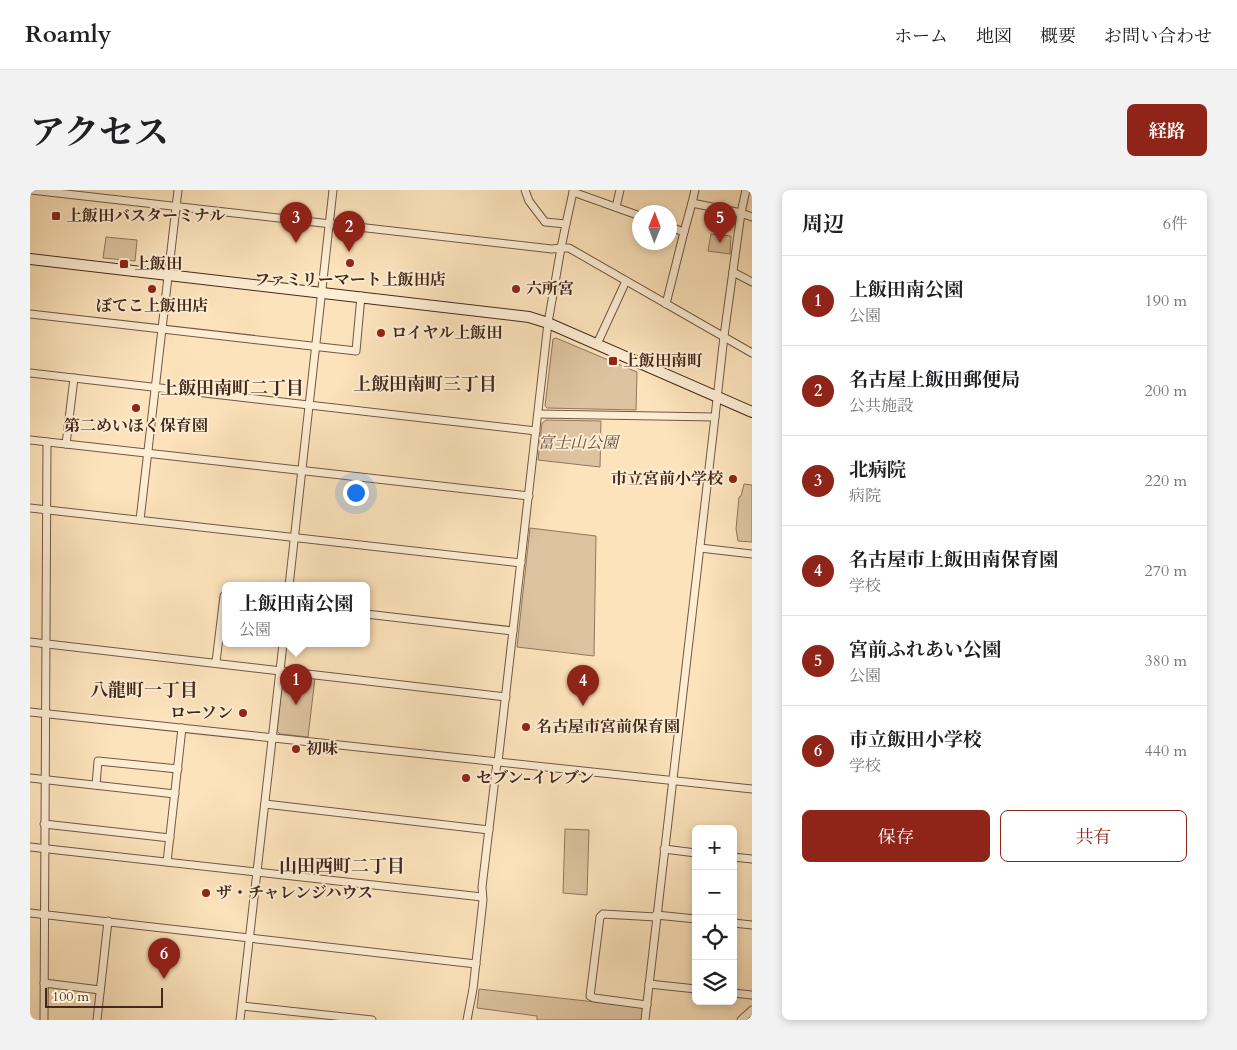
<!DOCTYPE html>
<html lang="ja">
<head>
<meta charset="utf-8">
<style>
  :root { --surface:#fff; --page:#f2f2f2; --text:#202124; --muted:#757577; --line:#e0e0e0; --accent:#8f2418 }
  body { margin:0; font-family:Cardo,"Noto Serif JP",serif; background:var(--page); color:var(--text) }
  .controls { position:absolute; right:15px; bottom:15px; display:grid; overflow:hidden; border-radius:8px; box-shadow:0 2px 8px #0003 }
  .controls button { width:45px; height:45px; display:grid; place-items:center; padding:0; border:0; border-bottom:1px solid var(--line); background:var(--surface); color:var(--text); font:25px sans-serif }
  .compass { position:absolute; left:602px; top:15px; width:45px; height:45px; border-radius:50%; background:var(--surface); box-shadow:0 2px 8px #0003; rotate:1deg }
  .scale { position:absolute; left:15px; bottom:12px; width:118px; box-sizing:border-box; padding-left:5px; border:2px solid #44281c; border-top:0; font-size:14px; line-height:18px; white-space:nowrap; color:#44281c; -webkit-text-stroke:4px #fdedd3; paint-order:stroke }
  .you { position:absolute; left:325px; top:302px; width:18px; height:18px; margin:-12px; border:4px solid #fff; border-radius:50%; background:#1a73e8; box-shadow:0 0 0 8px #1a73e833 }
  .badge { display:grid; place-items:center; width:32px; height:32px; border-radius:50%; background:var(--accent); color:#fff; font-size:16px; font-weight:700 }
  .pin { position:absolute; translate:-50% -41px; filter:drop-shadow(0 1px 2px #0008) }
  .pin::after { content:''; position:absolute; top:26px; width:18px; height:15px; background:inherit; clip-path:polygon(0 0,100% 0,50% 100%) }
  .popup { position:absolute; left:192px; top:392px; width:148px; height:65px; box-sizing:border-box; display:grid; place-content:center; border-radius:8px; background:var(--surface); filter:drop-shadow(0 1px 4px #0005); font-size:16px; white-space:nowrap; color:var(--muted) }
  .popup b { font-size:19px; color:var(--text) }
  .popup::after { content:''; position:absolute; left:50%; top:100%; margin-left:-10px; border:10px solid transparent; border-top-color:var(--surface) }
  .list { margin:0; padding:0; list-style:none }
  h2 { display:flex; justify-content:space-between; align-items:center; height:65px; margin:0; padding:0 20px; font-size:21px }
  h2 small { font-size:16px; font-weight:400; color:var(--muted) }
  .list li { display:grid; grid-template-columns:32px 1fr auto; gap:15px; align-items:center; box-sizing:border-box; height:90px; padding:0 20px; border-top:1px solid var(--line) }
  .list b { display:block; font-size:19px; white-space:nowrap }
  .list p { margin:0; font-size:16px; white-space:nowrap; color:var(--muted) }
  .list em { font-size:16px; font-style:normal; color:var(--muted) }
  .actions { display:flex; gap:10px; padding:15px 20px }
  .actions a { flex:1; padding:11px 0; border:1px solid var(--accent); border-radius:8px; text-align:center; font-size:18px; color:var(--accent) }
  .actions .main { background:var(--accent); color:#fff }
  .icon { flex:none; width:28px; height:28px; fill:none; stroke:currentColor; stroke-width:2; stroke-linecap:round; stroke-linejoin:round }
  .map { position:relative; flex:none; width:722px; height:830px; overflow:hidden; border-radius:8px }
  header { display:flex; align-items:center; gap:30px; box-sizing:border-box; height:70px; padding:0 25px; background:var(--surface); border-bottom:1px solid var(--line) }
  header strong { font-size:24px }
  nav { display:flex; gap:28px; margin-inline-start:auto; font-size:18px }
  .intro { display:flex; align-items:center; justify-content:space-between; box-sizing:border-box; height:120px; padding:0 30px }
  h1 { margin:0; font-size:35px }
  .button { padding:12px 22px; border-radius:8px; background:var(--accent); color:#fff; font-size:18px; font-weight:700 }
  main { display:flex; gap:30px; padding:0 30px }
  aside { flex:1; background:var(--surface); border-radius:8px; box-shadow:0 2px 8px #0003 }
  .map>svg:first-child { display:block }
  .green { fill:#ddc3a0; stroke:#90765e }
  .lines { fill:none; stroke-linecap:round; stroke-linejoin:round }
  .street-casing { stroke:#725744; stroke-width:9 }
  .secondary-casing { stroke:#44281c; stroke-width:12 }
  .street { stroke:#fdedd3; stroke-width:7 }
  .secondary { stroke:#fdedd3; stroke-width:10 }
  .poi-dot { fill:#8f2418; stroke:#fdedd3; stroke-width:2 }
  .labels { text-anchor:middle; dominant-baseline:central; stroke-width:4; stroke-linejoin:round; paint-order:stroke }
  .poi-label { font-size:16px; font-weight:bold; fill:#44281c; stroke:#fdedd3; text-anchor:start }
  .park-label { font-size:16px; font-style:italic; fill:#6a4f3d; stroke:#fdedd3 }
  .neighbourhood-label { font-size:18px; font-weight:bold; fill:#44281c; stroke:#fdedd3 }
</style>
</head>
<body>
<header>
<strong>Roamly</strong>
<nav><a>ホーム</a><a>地図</a><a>概要</a><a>お問い合わせ</a></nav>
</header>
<div class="intro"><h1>アクセス</h1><a class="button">経路</a></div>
<main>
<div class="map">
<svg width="722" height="830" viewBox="0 0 722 830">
  <rect width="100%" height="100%" fill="#fce3bb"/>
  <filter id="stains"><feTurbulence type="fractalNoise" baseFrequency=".004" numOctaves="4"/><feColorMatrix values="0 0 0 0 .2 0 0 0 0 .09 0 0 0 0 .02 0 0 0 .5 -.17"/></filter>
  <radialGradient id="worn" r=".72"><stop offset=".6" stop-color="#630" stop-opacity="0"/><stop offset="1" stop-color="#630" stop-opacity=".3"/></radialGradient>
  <!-- green -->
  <g class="green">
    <path d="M681,44l20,2 -1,18 -22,-3z"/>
    <path d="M76,47l31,3 -2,21 -32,-3z"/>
    <path d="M526,148l81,34 -1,38 -89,-2 -2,-2 8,-67z"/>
    <path d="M516,230l55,1 -1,46 -62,-7 4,-37z"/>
    <path d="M714,294l8,1v57l-14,-1 -2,-12 3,-32 2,-1z"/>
    <path d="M500,338l66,8 -2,120 -77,-9z"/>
    <path d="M255,485l30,3 -7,59 -28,-3 -3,-3 6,-55z"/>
    <path d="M535,639l24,1 -2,65 -24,-2z"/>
    <path d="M449,799l161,18 3,3 -1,10h-105v-4l-60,-8z"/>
  </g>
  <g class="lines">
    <defs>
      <g id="street">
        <path d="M1,0l521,59 9,-1 -13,75 -50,439"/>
        <path d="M495,0l4,11 16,21 21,2 -5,24h8l183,105"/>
        <path d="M544,0l-1,2 67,24"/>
        <path d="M665,0l-3,13 49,10 11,4"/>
        <path d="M586,17l4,-17"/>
        <path d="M536,34l7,-32"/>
        <path d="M654,42l8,-29"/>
        <path d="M703,82l19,10"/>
        <path d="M636,114l18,-72 -14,-5"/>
        <path d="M0,124l326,37 5,-55"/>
        <path d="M567,154l29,-63"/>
        <path d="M0,183l506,58"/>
        <path d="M508,224l177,3 -70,603"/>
        <path d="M685,227l9,-81 17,-123 5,-23"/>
        <path d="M0,250l499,56"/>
        <path d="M36,254l8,-66"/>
        <path d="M0,318l491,55"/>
        <path d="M110,330l38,-330"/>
        <path d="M670,358l52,6"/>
        <path d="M259,396l44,-396"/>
        <path d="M336,424l147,17"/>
        <path d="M0,452l476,55"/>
        <path d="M186,472l8,-66 2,1"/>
        <path d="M0,522l722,77"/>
        <path d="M0,588l145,16"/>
        <path d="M66,595l2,-24 80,8"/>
        <path d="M235,614l224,26"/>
        <path d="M14,634l126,14"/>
        <path d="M0,657l452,50"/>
        <path d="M634,659l32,4"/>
        <path d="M703,667l19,2"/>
        <path d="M137,672l15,-134"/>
        <path d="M0,723l446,51"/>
        <path d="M626,725l40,4"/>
        <path d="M703,733l19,2"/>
        <path d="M14,793l56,7"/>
        <path d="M619,794l47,5"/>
        <path d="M703,803l19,2"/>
        <path d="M617,815l-53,-7 -4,-2 10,-79 3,-3 53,3"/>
        <path d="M212,816l130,14"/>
        <path d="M14,830l3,-578"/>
        <path d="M67,830l11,-99"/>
        <path d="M210,830l43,-376"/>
        <path d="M437,830l6,-31 10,-89 -1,-13 15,-125"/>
        <path d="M711,830l11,-10"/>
      </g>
      <path id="secondary" d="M0,69l499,58 19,6 204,89"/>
    </defs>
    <!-- street casing -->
    <use href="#street" class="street-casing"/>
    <!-- secondary casing -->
    <use href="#secondary" class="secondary-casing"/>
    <!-- street -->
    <use href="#street" class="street"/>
    <!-- secondary -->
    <use href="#secondary" class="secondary"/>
  </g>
  <!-- markers -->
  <g class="poi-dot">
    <rect x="21" y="21" width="10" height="10" rx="2.5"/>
    <circle cx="320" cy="73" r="5"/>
    <rect x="89" y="69" width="10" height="10" rx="2.5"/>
    <circle cx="122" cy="99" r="5"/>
    <circle cx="486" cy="99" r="5"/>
    <circle cx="351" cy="143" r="5"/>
    <rect x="578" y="166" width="10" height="10" rx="2.5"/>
    <circle cx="106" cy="218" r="5"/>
    <circle cx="703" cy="289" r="5"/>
    <circle cx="213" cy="523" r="5"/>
    <circle cx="496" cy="537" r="5"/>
    <circle cx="266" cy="559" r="5"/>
    <circle cx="436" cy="588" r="5"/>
    <circle cx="176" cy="703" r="5"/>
  </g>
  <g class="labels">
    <!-- poi labels -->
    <g class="poi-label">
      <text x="36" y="26">上飯田バスターミナル</text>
      <text x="104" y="74">上飯田</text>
      <text x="320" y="90" text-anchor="middle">ファミリーマート上飯田店</text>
      <text x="496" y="99">六所宮</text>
      <text x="122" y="116" text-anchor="middle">ぼてこ上飯田店</text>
      <text x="361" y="143">ロイヤル上飯田</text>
      <text x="593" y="171">上飯田南町</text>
      <text x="106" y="236" text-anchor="middle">第二めいほく保育園</text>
      <text x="693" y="289" text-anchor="end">市立宮前小学校</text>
      <text x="203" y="523" text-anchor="end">ローソン</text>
      <text x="506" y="537">名古屋市宮前保育園</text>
      <text x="276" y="559">初味</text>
      <text x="446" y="588">セブン-イレブン</text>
      <text x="186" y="703">ザ・チャレンジハウス</text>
    </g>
    <!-- park labels -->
    <g class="park-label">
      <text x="548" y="253">富士山公園</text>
    </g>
    <!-- neighbourhood labels -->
    <g class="neighbourhood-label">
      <text x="395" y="194">上飯田南町三丁目</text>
      <text x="202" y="198">上飯田南町二丁目</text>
      <text x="114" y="500">八龍町一丁目</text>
      <text x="312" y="676">山田西町二丁目</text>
    </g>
  </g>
  <rect width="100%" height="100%" filter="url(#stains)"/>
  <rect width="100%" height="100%" fill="url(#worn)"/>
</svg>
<div class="controls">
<button>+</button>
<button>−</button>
<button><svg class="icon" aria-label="locate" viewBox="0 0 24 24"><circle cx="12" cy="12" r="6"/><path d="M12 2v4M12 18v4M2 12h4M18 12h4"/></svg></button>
<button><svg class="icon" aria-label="layers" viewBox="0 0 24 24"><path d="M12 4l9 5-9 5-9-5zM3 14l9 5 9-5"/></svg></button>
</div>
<svg class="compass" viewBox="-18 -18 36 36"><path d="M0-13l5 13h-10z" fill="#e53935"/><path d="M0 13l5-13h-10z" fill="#757577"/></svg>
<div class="scale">100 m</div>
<div class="you"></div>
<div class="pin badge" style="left:266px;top:515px">1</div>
<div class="popup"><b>上飯田南公園</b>公園</div>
<div class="pin badge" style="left:319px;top:62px">2</div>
<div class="pin badge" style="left:266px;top:53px">3</div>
<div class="pin badge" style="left:553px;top:516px">4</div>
<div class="pin badge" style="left:690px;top:53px">5</div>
<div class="pin badge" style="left:134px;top:789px">6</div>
</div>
<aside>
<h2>周辺<small>6件</small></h2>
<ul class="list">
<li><span class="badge">1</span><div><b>上飯田南公園</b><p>公園</p></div><em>190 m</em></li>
<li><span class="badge">2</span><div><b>名古屋上飯田郵便局</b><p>公共施設</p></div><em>200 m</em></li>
<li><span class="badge">3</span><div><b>北病院</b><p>病院</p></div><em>220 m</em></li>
<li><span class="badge">4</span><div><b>名古屋市上飯田南保育園</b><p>学校</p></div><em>270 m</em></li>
<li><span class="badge">5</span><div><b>宮前ふれあい公園</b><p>公園</p></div><em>380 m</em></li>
<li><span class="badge">6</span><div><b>市立飯田小学校</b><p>学校</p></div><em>440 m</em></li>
</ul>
<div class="actions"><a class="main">保存</a><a>共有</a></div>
</aside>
</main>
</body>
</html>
